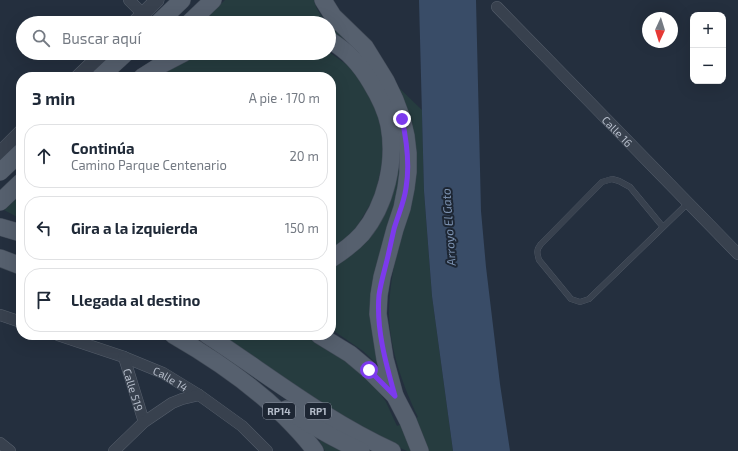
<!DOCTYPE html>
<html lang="es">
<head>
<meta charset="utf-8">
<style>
  :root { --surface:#fff; --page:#f2f2f3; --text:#1f2937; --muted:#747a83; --line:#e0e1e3 }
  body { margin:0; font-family:"Exo 2",sans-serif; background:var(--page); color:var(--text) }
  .controls { position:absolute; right:12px; top:12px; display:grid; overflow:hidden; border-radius:8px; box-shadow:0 4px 16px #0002 }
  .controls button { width:36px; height:36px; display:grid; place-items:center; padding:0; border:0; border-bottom:1px solid var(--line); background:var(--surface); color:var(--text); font:20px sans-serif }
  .compass { position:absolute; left:642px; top:12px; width:36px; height:36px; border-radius:50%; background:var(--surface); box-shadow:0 4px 16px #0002; rotate:184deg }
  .stop { position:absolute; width:12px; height:12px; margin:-9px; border:3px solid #7c3aed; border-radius:50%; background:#fff }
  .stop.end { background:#7c3aed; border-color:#fff; box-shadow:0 1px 4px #0008 }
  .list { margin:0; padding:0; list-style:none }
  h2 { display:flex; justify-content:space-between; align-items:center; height:52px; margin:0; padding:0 16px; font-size:17px }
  h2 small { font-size:13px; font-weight:400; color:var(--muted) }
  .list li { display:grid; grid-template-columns:26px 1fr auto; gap:12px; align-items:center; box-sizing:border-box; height:64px; margin:0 8px 8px; padding:0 8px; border:1px solid var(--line); border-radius:16px }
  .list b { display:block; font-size:15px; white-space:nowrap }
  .list p { margin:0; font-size:13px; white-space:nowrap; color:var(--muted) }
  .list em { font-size:13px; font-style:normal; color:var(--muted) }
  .icon { flex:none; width:22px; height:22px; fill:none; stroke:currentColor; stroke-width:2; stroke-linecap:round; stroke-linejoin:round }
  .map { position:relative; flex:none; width:738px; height:451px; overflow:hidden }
  .search { position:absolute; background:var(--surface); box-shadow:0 4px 16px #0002; left:16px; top:16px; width:320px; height:44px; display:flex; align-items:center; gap:10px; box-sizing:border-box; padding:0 14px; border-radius:22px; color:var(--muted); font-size:15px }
  .panel { position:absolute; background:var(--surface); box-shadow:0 4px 16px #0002; left:16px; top:72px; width:320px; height:268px; border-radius:16px }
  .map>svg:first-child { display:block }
  .green { fill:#263c3f }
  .water { fill:#394c67 }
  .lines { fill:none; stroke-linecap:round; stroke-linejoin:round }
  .service-casing { stroke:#565f6c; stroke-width:6 }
  .minor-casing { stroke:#565f6c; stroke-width:12 }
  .tertiary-casing { stroke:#565f6c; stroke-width:15 }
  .primary-casing { stroke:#414a57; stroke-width:18 }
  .service { stroke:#38414e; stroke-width:5.5 }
  .minor { stroke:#38414e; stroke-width:11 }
  .tertiary { stroke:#38414e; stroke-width:14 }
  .primary { stroke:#56606e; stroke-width:17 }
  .route { stroke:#7c3aed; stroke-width:5 }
  .labels { text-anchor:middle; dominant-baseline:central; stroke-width:4; stroke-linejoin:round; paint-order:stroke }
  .shield { fill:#1d2633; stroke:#878f9c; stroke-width:1 }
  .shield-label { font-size:10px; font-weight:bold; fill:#b4bcc9 }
  .street-label { font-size:11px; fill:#b4bcc9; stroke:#1d2633 }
  .water-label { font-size:12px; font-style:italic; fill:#7c92b1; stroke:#1d2633 }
</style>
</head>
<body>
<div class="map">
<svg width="738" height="451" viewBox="0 0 738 451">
  <rect width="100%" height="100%" fill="#242f3e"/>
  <!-- green -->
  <g class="green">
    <path d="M225,0h89c2,9 7,16 13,23h-23l-14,-3h-14l-21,3h-53z"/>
    <path d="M329,25c13,13 29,23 40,37 4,4 6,9 8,13 21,33 30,81 22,120 -6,25 -16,48 -21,73 -7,31 -6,65 -1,96l-14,-13 -32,-22v-60c8,-6 17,-12 24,-18 9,-9 17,-21 23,-32 4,-9 8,-17 12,-25 12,-36 6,-79 -13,-112 -3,-6 -6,-13 -11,-18 -10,-13 -23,-22 -37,-31z"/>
    <path d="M329,52l24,17 28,47 3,38 -9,42 -23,39 -21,17v-175h-171l22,-16 23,-8h124z"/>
    <path d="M393,82l29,28 2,82 8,104 21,155h-46l-40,-18 -148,-98h86l20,13 35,23 15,15 11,16 11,24 21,-9c-15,-31 -28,-67 -29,-102 0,-32 8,-66 16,-97z"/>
    <path d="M21,195v24l-17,-9z"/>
    <path d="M322,440l22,11h-19l-6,-10z"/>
  </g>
  <!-- water -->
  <path class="water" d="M419,0h57l5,211 5,56 14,117 10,67h-57l-21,-155 -8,-105z"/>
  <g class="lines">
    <defs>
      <path id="service" d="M663,227l-33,-40 -11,-6 -7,-2 -10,3 -61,62c-5,6 -4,9 -2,16l32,39 9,3 9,-3 99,-96"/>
      <g id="minor">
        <path d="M129,0l14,14"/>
        <path id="s1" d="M497,7l241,247"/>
        <path d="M0,315l21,7"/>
        <path id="s2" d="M58,335l66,22 39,16 36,22 43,31 25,25"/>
        <path id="s3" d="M124,357l20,65"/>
        <path d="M0,443l10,8"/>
        <path d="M114,451l30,-29 28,-19 10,-4 17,-4"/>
      </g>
      <g id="tertiary">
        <path d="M134,23l23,-23"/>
        <path d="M78,77l25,-24"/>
        <path d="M0,153l21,-21"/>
      </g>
      <g id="primary">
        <path d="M323,0l10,16 32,31 21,34 9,19 7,19 4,17 2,17v19l-2,16 -4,20 -7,21 -13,48 -3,18 -1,19 7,45 10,37"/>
        <path d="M158,23l24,-23"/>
        <path d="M189,23l24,-23"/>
        <path d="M329,40c19,11 31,24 42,43 8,13 15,27 18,42 7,37 -3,80 -27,109 -9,10 -20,18 -31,25"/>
        <path d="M100,77l26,-24"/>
        <path d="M142,77l19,-12 23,-12"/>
        <path d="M0,172l21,-20"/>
        <path d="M0,202l21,-20"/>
        <path d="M0,227l21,6"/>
        <path d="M0,258l21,8"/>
        <path d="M173,335c40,23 78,49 111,81 11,11 22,22 31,35"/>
        <path d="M207,335c61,40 119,86 185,116"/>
        <path d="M319,335l31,19 19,16 26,26 13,25 12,30"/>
        <path d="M286,409c24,16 49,30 75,42"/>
      </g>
    </defs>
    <!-- service casing -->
    <use href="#service" class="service-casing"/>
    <!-- minor casing -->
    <use href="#minor" class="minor-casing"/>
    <!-- tertiary casing -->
    <use href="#tertiary" class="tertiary-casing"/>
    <!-- primary casing -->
    <use href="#primary" class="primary-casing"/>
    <!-- service -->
    <use href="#service" class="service"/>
    <!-- minor -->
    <use href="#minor" class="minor"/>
    <!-- tertiary -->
    <use href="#tertiary" class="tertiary"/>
    <!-- primary -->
    <use href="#primary" class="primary"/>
  </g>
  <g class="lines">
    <!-- route -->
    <path class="route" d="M369,370l26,26c-9,-32 -19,-67 -16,-101 2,-14 6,-26 9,-39 2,-9 4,-18 6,-27 4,-14 10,-26 12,-41 4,-23 1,-46 -4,-69"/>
  </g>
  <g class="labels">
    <!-- shield labels -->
    <g class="shield">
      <rect x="263" y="403" width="32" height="16" rx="3"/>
      <rect x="305" y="403" width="26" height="16" rx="3"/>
    </g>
    <g class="shield-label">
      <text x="279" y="411">RP14</text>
      <text x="318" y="411">RP1</text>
    </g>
    <!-- street labels -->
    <g class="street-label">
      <text stroke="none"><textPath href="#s1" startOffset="173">Calle 16</textPath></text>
      <text stroke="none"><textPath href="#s2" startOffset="121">Calle 14</textPath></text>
      <text stroke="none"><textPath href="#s3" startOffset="34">Calle 519</textPath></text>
    </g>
    <!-- water labels -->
    <g class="water-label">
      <text transform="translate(448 227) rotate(-94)">Arroyo El Gato</text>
    </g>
  </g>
</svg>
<div class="controls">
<button>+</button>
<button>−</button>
</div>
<svg class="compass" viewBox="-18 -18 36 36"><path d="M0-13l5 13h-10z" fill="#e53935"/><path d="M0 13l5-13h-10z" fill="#747a83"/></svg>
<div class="stop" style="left:369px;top:370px"></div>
<div class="stop end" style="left:402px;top:119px"></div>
<div class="search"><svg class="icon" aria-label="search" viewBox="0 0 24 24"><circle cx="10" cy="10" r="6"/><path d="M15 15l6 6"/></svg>Buscar aquí</div>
<section class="panel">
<h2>3 min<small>A pie · 170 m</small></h2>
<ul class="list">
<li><svg class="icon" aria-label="ahead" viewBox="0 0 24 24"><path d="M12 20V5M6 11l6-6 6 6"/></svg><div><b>Continúa</b><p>Camino Parque Centenario</p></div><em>20 m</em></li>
<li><svg class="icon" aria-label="left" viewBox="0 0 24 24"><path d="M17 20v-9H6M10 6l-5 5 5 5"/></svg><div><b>Gira a la izquierda</b></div><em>150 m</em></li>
<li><svg class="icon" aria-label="arrive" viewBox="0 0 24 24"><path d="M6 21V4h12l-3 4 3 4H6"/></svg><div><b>Llegada al destino</b></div></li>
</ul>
</section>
</div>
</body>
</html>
